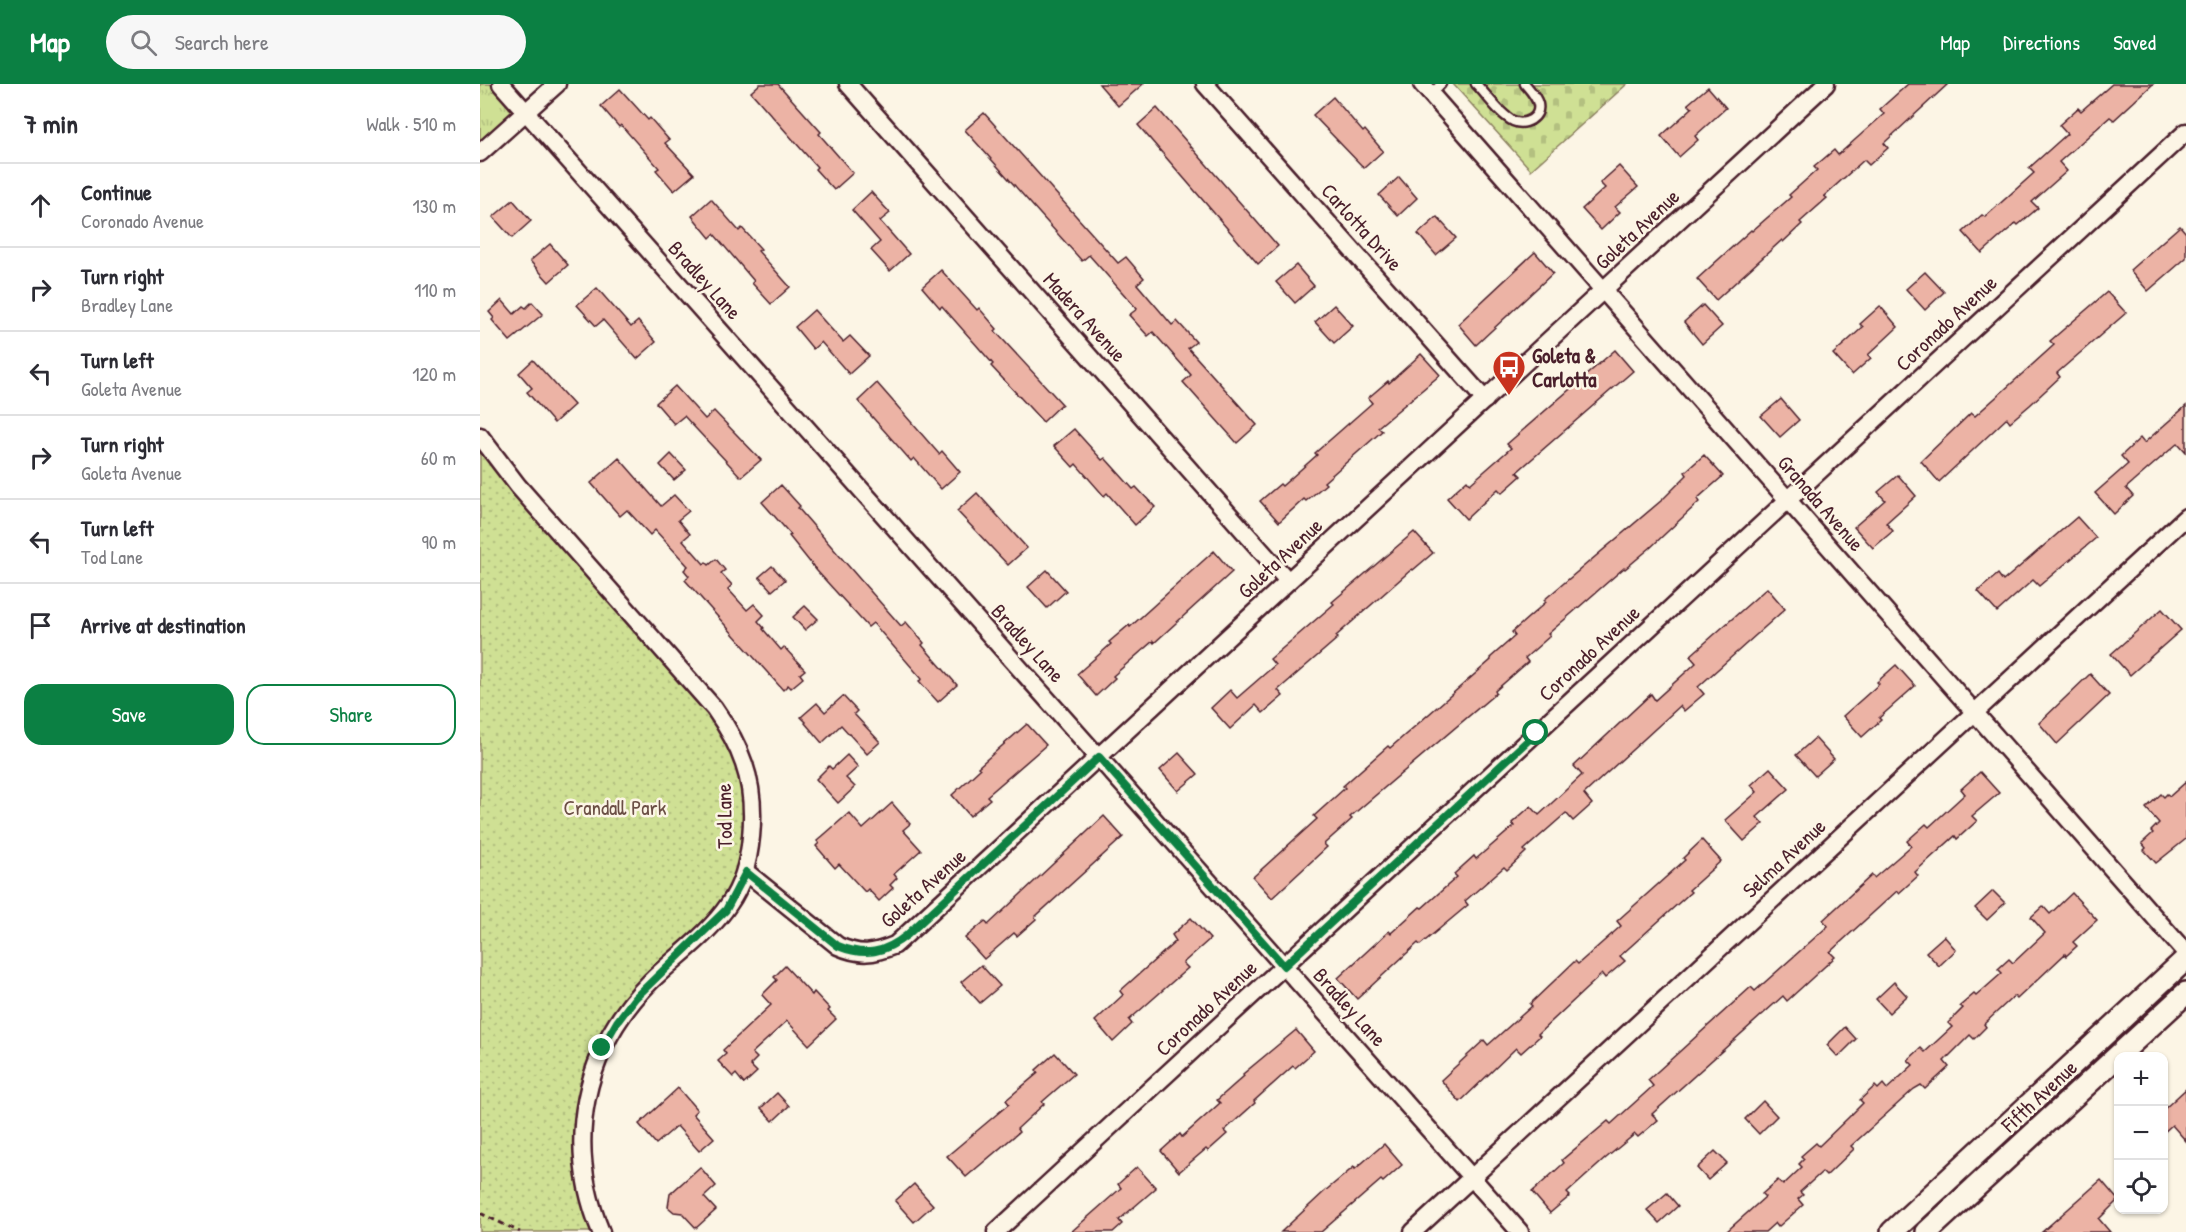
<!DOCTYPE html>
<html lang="en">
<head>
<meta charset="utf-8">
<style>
  :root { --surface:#fff; --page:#f7f7f7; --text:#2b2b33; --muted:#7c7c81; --line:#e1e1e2; --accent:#0b8043 }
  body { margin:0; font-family:"Patrick Hand",sans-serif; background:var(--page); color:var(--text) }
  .controls { position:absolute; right:18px; bottom:18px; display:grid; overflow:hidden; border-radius:12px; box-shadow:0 2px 4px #0004 }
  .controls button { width:54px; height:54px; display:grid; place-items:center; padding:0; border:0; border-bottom:2px solid var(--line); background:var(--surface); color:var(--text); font:30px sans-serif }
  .stop { position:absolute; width:18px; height:18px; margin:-14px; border:4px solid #0b8043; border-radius:50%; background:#fff }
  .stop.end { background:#0b8043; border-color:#fff; box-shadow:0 2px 6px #0008 }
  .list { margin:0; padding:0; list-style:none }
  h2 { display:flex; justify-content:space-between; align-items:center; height:78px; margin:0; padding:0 24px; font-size:26px }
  h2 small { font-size:20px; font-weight:400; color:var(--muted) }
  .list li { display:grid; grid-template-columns:39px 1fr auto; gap:18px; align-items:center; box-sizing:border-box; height:84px; padding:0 24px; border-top:2px solid var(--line) }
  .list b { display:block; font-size:22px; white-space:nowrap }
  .list p { margin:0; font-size:20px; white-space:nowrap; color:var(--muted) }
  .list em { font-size:20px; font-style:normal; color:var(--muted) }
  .actions { display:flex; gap:12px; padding:18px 24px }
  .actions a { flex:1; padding:14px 0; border:2px solid var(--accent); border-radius:18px; text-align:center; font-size:21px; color:var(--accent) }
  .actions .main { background:var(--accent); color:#fff }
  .icon { flex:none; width:33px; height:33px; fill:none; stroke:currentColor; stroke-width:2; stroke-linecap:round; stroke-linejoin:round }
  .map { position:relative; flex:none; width:1706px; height:1148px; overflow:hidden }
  header { display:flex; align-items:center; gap:36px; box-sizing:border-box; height:84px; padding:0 30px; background:var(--accent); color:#fff }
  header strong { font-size:28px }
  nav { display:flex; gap:33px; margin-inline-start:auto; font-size:21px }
  .search { width:420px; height:54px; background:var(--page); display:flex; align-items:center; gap:15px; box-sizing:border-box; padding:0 21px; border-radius:33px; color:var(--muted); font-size:22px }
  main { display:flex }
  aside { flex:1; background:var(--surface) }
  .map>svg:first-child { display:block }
  .grass { fill:url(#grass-tufts); stroke:#8c8060; stroke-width:1.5 }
  .cemetery { fill:url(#cemetery-stones); stroke:#8c8060; stroke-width:1.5 }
  .park { fill:url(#park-dots); stroke:#8c8060; stroke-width:1.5 }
  .building { fill:#ecb3a5; stroke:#4a1f2b; stroke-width:1.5 }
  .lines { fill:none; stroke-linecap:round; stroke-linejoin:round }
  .service-casing { stroke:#4a1f2b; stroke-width:13 }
  .minor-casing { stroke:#4a1f2b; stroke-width:21 }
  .tertiary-casing { stroke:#4a1f2b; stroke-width:26 }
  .path { stroke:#4a1f2b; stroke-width:3; stroke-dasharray:6 4.5; stroke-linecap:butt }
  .service { stroke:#fcf5e5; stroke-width:8 }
  .minor { stroke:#fcf5e5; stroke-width:16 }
  .tertiary { stroke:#fcf5e5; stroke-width:21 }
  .route { stroke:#0b8043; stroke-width:8 }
  .labels { text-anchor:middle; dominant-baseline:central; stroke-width:5; stroke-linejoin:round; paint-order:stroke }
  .street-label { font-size:21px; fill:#4a1f2b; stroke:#fcf5e5 }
  .poi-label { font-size:21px; font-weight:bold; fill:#4a1f2b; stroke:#fcf5e5; text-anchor:start }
  .park-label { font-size:21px; fill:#6b4f45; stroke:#fcf5e5 }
</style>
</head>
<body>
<header>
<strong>Map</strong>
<div class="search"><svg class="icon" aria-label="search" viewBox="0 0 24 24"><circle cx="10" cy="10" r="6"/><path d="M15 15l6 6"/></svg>Search here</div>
<nav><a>Map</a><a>Directions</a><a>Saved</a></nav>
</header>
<main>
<aside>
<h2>7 min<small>Walk · 510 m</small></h2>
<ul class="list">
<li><svg class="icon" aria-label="ahead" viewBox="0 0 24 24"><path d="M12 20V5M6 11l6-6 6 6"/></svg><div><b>Continue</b><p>Coronado Avenue</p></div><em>130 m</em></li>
<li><svg class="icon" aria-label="right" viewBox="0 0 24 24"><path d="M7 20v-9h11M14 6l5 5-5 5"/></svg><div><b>Turn right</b><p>Bradley Lane</p></div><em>110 m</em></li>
<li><svg class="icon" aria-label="left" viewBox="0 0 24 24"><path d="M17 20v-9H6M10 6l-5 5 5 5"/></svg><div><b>Turn left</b><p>Goleta Avenue</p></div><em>120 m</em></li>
<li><svg class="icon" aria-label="right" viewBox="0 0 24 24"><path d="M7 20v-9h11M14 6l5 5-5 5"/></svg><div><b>Turn right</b><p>Goleta Avenue</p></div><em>60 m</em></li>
<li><svg class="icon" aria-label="left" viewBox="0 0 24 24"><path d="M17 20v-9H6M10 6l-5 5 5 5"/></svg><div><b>Turn left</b><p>Tod Lane</p></div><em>90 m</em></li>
<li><svg class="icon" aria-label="arrive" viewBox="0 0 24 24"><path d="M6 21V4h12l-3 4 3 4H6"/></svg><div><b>Arrive at destination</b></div></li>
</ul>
<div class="actions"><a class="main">Save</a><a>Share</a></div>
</aside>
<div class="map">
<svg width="1706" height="1148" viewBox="0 0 1706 1148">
  <defs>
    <pattern id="grass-tufts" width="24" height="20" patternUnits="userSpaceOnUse" patternTransform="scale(1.5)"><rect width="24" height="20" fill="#cfe094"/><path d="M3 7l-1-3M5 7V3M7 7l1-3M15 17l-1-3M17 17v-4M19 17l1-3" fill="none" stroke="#b3c080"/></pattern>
    <pattern id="cemetery-stones" width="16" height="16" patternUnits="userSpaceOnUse" patternTransform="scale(1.5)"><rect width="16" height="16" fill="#cfe094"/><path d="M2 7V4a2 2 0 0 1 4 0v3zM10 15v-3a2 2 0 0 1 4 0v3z" fill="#b3c080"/></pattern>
    <pattern id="park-dots" width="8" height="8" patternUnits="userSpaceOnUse" patternTransform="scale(1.5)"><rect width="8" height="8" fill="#cfe094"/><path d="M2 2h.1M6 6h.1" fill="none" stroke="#b3c080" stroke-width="1.8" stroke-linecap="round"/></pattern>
  </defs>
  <rect width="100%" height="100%" fill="#fcf5e5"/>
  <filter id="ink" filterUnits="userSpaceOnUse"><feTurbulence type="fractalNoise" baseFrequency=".0167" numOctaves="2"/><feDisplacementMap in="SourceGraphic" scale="12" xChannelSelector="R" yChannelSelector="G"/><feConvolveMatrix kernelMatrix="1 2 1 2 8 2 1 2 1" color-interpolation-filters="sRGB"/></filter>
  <g filter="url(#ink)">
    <!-- grass -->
    <path class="grass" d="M0,0h21l25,28 -46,41z"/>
    <!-- cemetery -->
    <path class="cemetery" d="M973,0h174l-96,86z"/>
    <!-- park -->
    <path class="park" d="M0,352l234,272 37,87 -12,92 -122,135 -33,93 17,117h-121z"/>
    <!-- building -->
    <g class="building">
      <path d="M280,0h18l43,48 -2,2 34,39 -19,17 -19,-21 2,-2 -66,-75z"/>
      <path d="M619,0h44l-25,22z"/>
      <path d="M1428,0h40l-64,59 4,5 -19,17 -5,-5 -40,36 3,2 -27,24 2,2 -19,18 -1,-2 -66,60 -19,-21 54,-49 1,1 39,-34 -2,-2 28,-25 -3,-3 20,-17 4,5 46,-41 -4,-5z"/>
      <path d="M1632,0h41l-39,36 -4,-3 -51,45 8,9 -35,31 6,6 -20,17 -2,-2 -34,30 -19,-21 19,-17 3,2 49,-44 -5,-5 38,-34 -8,-9 19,-17 3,3z"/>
      <path d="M1228,3l18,21 -31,28 3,4 -19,17 -18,-21 31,-28 -4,-4z"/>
      <path d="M140,5l28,31 2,-2 19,22 -4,3 29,31 -20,17 -18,-21 3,-2 -38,-43 -2,2 -18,-21z"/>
      <path d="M853,13l30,35 2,-2 18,21 -19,17 -51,-53z"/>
      <path d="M677,24l121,138 -20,18 -120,-139z"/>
      <path d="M504,29l134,150 8,-6 18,21 -7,6 35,41 5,-4 19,21 -8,6 69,77 -20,18 -54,-61 8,-7 -38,-43 -5,4 -19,-21 8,-6 -48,-54 -7,6 -117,-131z"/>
      <path d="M1139,82l19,21 -23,20 5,5 -19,18 -19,-21 23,-21 -5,-5z"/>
      <path d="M919,93l18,21 -19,18 -19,-21z"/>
      <path d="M391,108l19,21 -10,8 29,33 -19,17 -19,-21 9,-8 -28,-32z"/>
      <path d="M231,115l28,32 3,-3 19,21 -3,2 32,36 -19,17 -19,-21 2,-2 -40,-47 -4,4 -18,-22z"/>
      <path d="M33,116l18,21 -19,17 -19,-21z"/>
      <path d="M957,133l19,21 -20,17 -18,-21z"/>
      <path d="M1700,142l6,7v25l-38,33 -18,-21z"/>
      <path d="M70,160l18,21 -19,17 -19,-21z"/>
      <path d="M1055,168l18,21 -77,72 -18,-21z"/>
      <path d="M816,181l18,21 -19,17 -19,-21z"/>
      <path d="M461,186l36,40 2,-2 18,21 -2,2 67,73 -19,18 -52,-56 2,-2 -51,-58 -2,2 -18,-21z"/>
      <path d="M1445,188l19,20 -19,18 -19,-21z"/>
      <path d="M117,204l34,39 7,-6 18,21 -19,17 -34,-39 -7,6 -19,-21z"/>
      <path d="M1627,208l19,21 -69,60 3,4 -30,28 -20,17 -3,-4 -68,64 -18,-21 50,-48 4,3 47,-42 32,-29 -4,-4z"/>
      <path d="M22,216l12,14 9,-8 3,2 6,-6 11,12 -33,27 -18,-21 2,-2 -5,-6z"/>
      <path d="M854,221l19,21 -19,17 -19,-21z"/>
      <path d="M1223,221l19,21 -20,18 -18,-22z"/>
      <path d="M1400,222l18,21 -30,28 3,3 -19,17 -19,-21 30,-27 -3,-3z"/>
      <path d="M334,226l29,32 7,-6 19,20 -20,18 -28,-32 -8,7 -18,-22z"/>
      <path d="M1135,266l18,21 -116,101 4,4 -19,17 -4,-4 -32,30 -19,-21 20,-18 3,4 41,-36 -4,-4z"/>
      <path d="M941,270l19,21 -62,52 4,4 -58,51 2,2 -20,17 -2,-2 -25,23 -19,-21 20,-17 2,2 35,-31 -2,-2 57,-50 -4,-5 20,-17 1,2z"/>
      <path d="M53,276l41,45 -20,18 -27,-31 5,-4 -13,-15z"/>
      <path d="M397,299l62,71 3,-3 18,21 -19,17 -27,-31 -3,3 -53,-60z"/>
      <path d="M195,302l30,33 9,-8 47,49 -20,17 -57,-61 -10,8 -18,-21z"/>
      <path d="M1301,315l18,21 -19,17 -19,-21z"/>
      <path d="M1706,322v46l-8,-9 -52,45 7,8 -19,18 -19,-21 33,-29 -7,-8 19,-18 4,5z"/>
      <path d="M594,345l28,31 3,-2 28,31 3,-2 19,20 -20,18 -28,-32 -3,3 -28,-32 -3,3 -19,-21z"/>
      <path d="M191,370l15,16 -12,10 -14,-15z"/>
      <path d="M1224,371l19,21 -26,23 2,3 -49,46 -25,21 -1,-1 -76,66 2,2 -25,22 3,4 -33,29 1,2 -146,124 2,2 -28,25 3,3 -55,51 -19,-21 64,-58 -3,-3 31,-28 -2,-2 45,-40 2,2 101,-88 -1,-2 25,-22 -3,-4 34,-30 -2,-2 118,-100 25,-25 -2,-3z"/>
      <path d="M139,374l42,48 13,-11 15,16 -11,9 12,14 -7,6 21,24 2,-2 3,3 7,-6 9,11 -4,3 11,12 -4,4 19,21 7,-6 10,11 -6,6 6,7 -1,1 18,21 3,-3 21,23 -5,4 3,4 -12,10 -3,-3 -5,5 -98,-110 4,-4 -5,-6 4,-4 -33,-36 -5,5 -23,-25 -7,6 -29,-33z"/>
      <path d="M1418,391l18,21 -30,27 7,8 -20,17 -19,-21 31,-27 -7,-8z"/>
      <path d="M301,401l19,21 -2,2 66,76 37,42 5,-4 18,21 -2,2 35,40 -19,17 -19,-21 3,-2 -49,-56 -5,4 -51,-56 -28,-35 2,-1 -29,-33z"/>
      <path d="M497,409l50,55 -19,17 -51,-54z"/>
      <path d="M1597,433l19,21 -57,48 -6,-6 -36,32 -19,-21 20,-17 5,7z"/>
      <path d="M934,448l19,21 -20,17 -1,-1 -76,67 2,2 -60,52 5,6 -20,17 -7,-8 -26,24 -19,-21 19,-18 7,8 38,-33 -5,-6 64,-55 -2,-2z"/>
      <path d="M734,467l18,21 -78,71 -1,-2 -40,35 2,2 -19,18 -19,-22 34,-30 -2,-2 20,-17 1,2z"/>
      <path d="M292,482l13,14 -13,11 -13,-14z"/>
      <path d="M567,486l19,21 -19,17 -19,-21z"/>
      <path d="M1287,504l18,21 -87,78 6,7 -20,17 -4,-5 -96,88 8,10 -19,17 -7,-8 -42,37 2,2 -19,18 -3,-3 -39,34 3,4 -48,40 -2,-2 -61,56 -19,-21 51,-47 2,2 29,-26 2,1 35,-31 -3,-3 20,-18 2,3 38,-33 -2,-3 19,-17 8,9 43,-40 -8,-9 77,-72 4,6 41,-37 -6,-7z"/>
      <path d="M325,522l13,13 -13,11 -12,-13z"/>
      <path d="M1682,525l19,21 -51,45 -19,-21z"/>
      <path d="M1416,581l19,21 -36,32 2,2 -19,17 -19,-21 36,-32 -2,-2z"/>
      <path d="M1610,590l19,21 -52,49 -18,-21z"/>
      <path d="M363,612l14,15 -3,3 26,28 -13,12 -26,-29 -19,18 -17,-20 1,-1 -5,-5 16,-14 8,9z"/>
      <path d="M547,640l19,21 -59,51 3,3 -20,17 -18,-21 28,-26 -2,-2z"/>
      <path d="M1335,654l19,21 -19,17 -19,-21z"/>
      <path d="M699,669l19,21 -20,17 -18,-21z"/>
      <path d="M367,671l11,12 -12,11 9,9 -17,16 -22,-24 13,-13 3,3z"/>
      <path d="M1290,684l19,21 -32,28 6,7 -19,17 -19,-21 32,-28 -6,-7z"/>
      <path d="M1500,688l19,21 -27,23 5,5 -20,18 -2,-3 -40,36 3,4 -19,17 -2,-2 -67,61 5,5 -48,44 -4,-5 -131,118 6,6 -20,17 -3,-3 -29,24 -39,35 3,3 -20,17 -18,-21 32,-29 -2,-3 46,-39 3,3 42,-38 -5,-6 103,-93 4,4 73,-65 -5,-6 49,-45 2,3 37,-32 -4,-5 19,-17 3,3 36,-33 -4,-5z"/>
      <path d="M1706,698v57l-30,24 -12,-13 2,-2 -4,-5 11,-10 -2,-2 8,-8 -13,-15 15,-14 3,3 3,-3 3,2z"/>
      <path d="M412,719l18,21 -7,6 18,20 -27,24 3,4 -7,7 3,3 -14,13 -11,-12 -3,3 -26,-28 -4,4 -19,-22 3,-3 -2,-2 32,-28 14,16z"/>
      <path d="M624,732l19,21 -88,80 1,2 -19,17 -3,-3 -30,26 -19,-21 20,-17 3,4z"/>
      <path d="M1222,756l19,21 -32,29 2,2 -71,64 5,5 -20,17 -3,-4 -64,60 2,2 -19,17 -5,-5 -56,54 -19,-22 43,-40 4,5 44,-39 -2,-2 45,-43 3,3 43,-38 -4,-5 68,-61 -2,-2z"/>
      <path d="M1513,807l12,12 -18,17 -12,-12z"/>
      <path d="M1592,809l25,27 -24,22 4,4 -11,10 -1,-2 -48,45 -3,-3 -30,28 2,3 -12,12 -4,-4 -26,26 5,6 -24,22 -4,-4 -7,4 -63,57 3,3 -28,27 -4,-4 -22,20 3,3 -5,4 5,6 -25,22 -3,-4 -10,9h-39l39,-35 -3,-3 16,-14 5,5 19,-18 -3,-3 5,-5 -3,-3 15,-13 3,3 29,-28 15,-15 -3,-3 15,-14 3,3 5,-5 4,5 26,-24 -5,-5 13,-12 4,4 27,-25 -4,-4 15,-15 -3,-2 14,-12 2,2 26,-23 -4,-4 11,-10 4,4 32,-30 -14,-16 12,-11 7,8z"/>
      <path d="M711,834l19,21 -27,24 5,5 -59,52 3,4 -19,18 -18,-21 28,-26 -3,-4 56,-50 -4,-6z"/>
      <path d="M1464,852l12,14 -17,16 -13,-14z"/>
      <path d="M501,881l19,21 -20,17 -19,-21z"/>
      <path d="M305,882l27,29 2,-3 16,17 -2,2 8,8 -27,26 -22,-24 -35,32 5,5 -7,7 7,7 -13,12 -8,-10 -3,3 -15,-16 8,-7 -3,-4 48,-45 -9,-10 15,-15 -3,-3z"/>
      <path d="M1414,898l13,14 -18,17 -13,-14z"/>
      <path d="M1365,943l11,12 -18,18 -11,-12z"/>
      <path d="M816,946l18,21 -19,17 -2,-2 -39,35 1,2 -31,28 3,3 -19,17 -2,-2 -27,23 -18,-21 19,-17 2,3 38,-34 -3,-3 27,-24 -1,-2z"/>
      <path d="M575,969l19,21 -32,28 2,2 -27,25 2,3 -53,45 -19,-21 62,-52 -3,-4 32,-27 -2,-3z"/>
      <path d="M198,1004l19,22 -4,4 21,24 -15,13 -22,-25 -21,18 -17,-20z"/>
      <path d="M1706,1005v52l-14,-16 -9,8v-23z"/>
      <path d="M297,1009l12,13 -16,15 -12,-13z"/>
      <path d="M1283,1017l14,15 -18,18 -14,-15z"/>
      <path d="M904,1060l18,21 -19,17 -2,-2 -60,52h-40l44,-41 29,-24 1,2z"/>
      <path d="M1235,1067l12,12 -19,17 -11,-12z"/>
      <path d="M220,1083l16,19 -12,11 12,13 -20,18 -14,-15 -8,-1 -6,-5 2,-13z"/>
      <path d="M657,1083l19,21 -37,32 3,4 -9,8h-42l50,-44 -3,-4z"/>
      <path d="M1621,1096l17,20 -19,19 11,13h-68z"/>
      <path d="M434,1100l19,21 -19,17 -19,-21z"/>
      <path d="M1187,1109l11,13 -19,17 -12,-13z"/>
    </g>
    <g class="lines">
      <defs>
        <g id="service">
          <path d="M996,0c11,11 23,30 37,37 12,5 28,-3 25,-17 -2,-8 -8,-14 -13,-20"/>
          <path d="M951,10l10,-10"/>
        </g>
        <g id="minor">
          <path d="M21,0l1019,1148"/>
          <path d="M368,0l440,497"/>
          <path d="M725,0l280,316"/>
          <path d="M942,0l764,869"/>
          <path d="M0,69l77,-69"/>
          <path d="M0,352l38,50 196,222c12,17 23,35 30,56 14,40 10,105 -15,140 -20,30 -52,52 -78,77 -68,68 -87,162 -50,251"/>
          <path d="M266,788l92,74c23,10 35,8 57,-1l931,-861"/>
          <path d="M516,1148l1190,-1100"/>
          <path d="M933,1148l773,-715"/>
        </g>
        <g id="tertiary">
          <path d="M1412,1148l294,-273"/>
          <path d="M1447,1148l259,-239"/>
        </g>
      </defs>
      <!-- service casing -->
      <use href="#service" class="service-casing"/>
      <!-- minor casing -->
      <use href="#minor" class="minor-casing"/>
      <!-- tertiary casing -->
      <use href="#tertiary" class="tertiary-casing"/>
      <!-- path -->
      <path class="path" d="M0,1129l40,19"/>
      <!-- service -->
      <use href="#service" class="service"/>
      <!-- minor -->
      <use href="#minor" class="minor"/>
      <!-- tertiary -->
      <use href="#tertiary" class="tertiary"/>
    </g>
  </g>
  <g class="lines" filter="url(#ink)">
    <!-- route -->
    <path class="route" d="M122,964l15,-26 18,-24 91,-88 20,-38 92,74c27,11 47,7 69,-11l192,-178 185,209 252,-233"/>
  </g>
  <!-- icons -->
  <defs>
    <symbol id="bus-pin" viewBox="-11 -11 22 30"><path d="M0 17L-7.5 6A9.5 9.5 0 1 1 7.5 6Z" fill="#c8321e" stroke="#fcf5e5"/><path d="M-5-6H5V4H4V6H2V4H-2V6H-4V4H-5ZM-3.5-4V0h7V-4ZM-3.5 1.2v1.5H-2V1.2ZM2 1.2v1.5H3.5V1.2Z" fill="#fff"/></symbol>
  </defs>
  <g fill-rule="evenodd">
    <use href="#bus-pin" x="1010" y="264" width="38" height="52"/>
  </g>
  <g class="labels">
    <!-- street labels -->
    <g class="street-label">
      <text transform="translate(882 143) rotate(48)">Carlotta Drive</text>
      <text transform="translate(1157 145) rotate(-43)">Goleta Avenue</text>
      <text transform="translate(225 196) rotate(48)">Bradley Lane</text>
      <text transform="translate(605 233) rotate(48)">Madera Avenue</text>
      <text transform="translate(1466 239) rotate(-43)">Coronado Avenue</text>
      <text transform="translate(1341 419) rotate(49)">Granada Avenue</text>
      <text transform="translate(800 474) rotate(-43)">Goleta Avenue</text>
      <text transform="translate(548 559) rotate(48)">Bradley Lane</text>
      <text transform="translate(1109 569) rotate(-43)">Coronado Avenue</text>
      <text transform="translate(244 732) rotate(-91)">Tod Lane</text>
      <text transform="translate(1304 774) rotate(-43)">Selma Avenue</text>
      <text transform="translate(443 804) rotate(-42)">Goleta Avenue</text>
      <text transform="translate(870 923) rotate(48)">Bradley Lane</text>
      <text transform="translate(726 924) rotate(-43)">Coronado Avenue</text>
      <text transform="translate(1559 1012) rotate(-43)">Fifth Avenue</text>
    </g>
    <!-- poi labels -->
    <g class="poi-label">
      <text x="1052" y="271">Goleta &amp;<tspan x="1052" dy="24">Carlotta</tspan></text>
    </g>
    <!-- park labels -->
    <g class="park-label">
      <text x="135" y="723">Crandall Park</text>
    </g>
  </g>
</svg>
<div class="controls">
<button>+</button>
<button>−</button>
<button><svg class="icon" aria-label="locate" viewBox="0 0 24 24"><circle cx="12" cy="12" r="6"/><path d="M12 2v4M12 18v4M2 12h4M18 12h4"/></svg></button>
</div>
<div class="stop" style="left:1056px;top:649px"></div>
<div class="stop end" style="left:122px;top:964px"></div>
</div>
</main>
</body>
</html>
